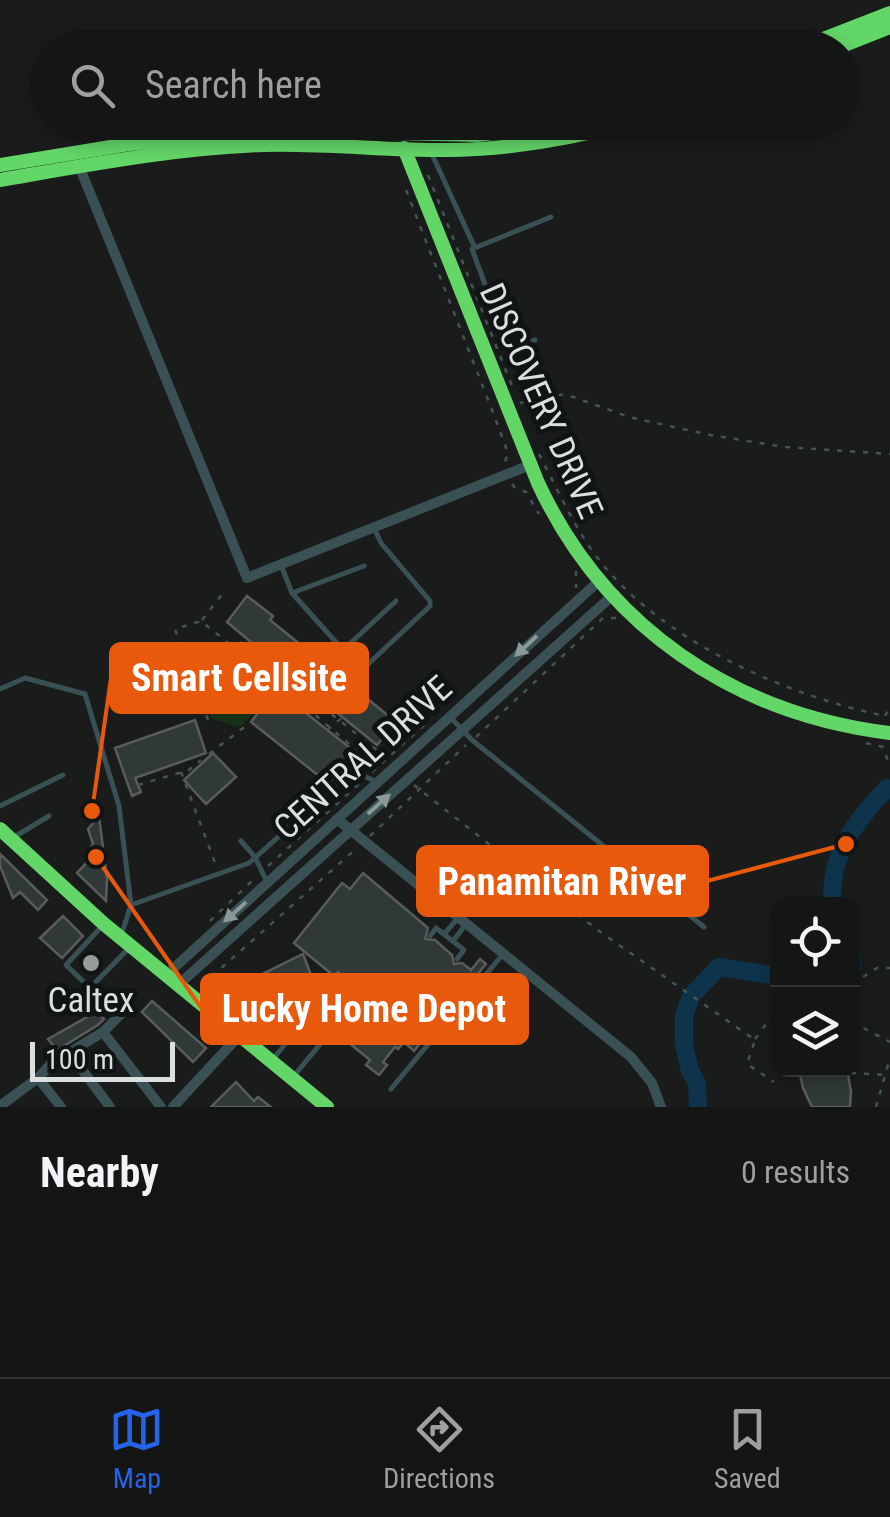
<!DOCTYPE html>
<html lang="en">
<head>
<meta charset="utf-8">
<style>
  :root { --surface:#141515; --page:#212222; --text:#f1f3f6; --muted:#9d9fa0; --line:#333434; --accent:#2563eb }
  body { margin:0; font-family:"Roboto Condensed",sans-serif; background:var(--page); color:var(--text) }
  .controls { position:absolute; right:30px; bottom:30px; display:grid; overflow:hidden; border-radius:20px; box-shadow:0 5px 15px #0003 }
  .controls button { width:90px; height:90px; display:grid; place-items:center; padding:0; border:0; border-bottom:2px solid var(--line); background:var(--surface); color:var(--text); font:50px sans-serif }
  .scale { position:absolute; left:30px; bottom:25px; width:145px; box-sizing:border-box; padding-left:10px; border:5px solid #dcdfdf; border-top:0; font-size:28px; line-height:35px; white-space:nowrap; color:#dcdfdf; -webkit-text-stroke:8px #101414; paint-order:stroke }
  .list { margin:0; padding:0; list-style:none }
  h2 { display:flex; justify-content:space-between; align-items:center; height:130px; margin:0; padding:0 40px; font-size:42px }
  h2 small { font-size:32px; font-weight:400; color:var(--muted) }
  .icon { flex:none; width:55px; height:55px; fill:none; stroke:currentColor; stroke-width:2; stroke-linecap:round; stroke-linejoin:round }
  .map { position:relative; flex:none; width:890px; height:1107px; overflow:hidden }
  .search { position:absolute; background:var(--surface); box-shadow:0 5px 15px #0003; left:30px; right:30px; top:30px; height:110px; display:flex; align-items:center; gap:25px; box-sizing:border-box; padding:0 35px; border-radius:55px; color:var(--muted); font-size:38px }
  .sheet { height:270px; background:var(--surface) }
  nav { display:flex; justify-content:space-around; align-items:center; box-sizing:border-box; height:140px; border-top:2px solid var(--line); background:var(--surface); font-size:28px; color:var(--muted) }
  nav a { display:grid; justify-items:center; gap:5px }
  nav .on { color:var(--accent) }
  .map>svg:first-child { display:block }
  .green { fill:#153116 }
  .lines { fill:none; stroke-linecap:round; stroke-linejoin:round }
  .river { stroke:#0d344b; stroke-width:18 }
  .building { fill:#2f3937; stroke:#5a5b5b; stroke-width:2.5 }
  .path { stroke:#455357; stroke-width:2.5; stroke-dasharray:5 8; stroke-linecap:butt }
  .lane { stroke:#395154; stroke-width:5 }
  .street { stroke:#395154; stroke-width:10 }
  .fast { stroke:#63d668; stroke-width:14 }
  .oneway { fill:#8a989a }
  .poi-dot { fill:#989b9b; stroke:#101414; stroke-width:4 }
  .labels { text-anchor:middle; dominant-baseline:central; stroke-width:10; stroke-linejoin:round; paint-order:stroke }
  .street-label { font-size:35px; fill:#dcdfdf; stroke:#101414 }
  .poi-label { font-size:35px; fill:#dcdfdf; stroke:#101414 }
  .leader { fill:none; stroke:#e8590c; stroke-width:4 }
  .callout-dot { fill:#e8590c; stroke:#101414; stroke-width:4 }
  .callout { fill:#e8590c; stroke:#e8590c; stroke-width:4 }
  .callout-label { font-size:38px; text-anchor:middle; font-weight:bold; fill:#fff }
</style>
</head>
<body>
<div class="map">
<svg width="890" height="1107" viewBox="0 0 890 1107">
  <rect width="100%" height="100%" fill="#1a1c1c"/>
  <!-- green -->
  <path class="green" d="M248,673l13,10 -7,19 4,7 -18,18 -28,-8 -4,-11z"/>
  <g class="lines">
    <!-- river -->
    <g class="river">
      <path d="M833,904c-6,-46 23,-84 54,-116"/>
      <path d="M852,958v9"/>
      <path d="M698,1107l-1,-23 -7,-13 -6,-27v-28l7,-20 28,-29 59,9"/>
    </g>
  </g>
  <!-- building -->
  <g class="building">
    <path d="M247,596l26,20 -3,4 126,102 -19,23 -83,-67 -12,16 77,61 -30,29 -78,-62 37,-49 -61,-51z"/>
    <path d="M195,720l11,33 -71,25 6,14 -9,4 -17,-48z"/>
    <path d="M213,753l23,24 -30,27 -22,-24z"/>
    <path d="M88,802l13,11 -2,3 8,63 -1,22 -29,-28 12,-13 -3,-6 7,-10 -5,-15 7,-8 -13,-11z"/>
    <path d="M0,854l47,46 -9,10 -18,-18 -7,6 -13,-32z"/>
    <path d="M363,873l65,55 -3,11 10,1 17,15 2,9 8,-1 9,7 9,-11 6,5 -72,87 -10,-9 -6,7 -3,-2 -12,15 4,3 -8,10 -13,-10 4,-5 -27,-22 5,-7 -11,-9 24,-31 -23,-19 -4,4 -40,-33 48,-60 8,6z"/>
    <path d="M63,916l20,20 -21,22 -22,-20z"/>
    <path d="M303,954l17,45 -33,33 -53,-44z"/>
    <path d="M152,1001l54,47 -13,14 -51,-50z"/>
    <path d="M96,1012l8,7 -6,6 -41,25 -9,-11z"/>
    <path d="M799,1070h48l4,21 -1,16h-38l-9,-19z"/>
    <path d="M236,1082l18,19 4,-4 13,10h-60z"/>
  </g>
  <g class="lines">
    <!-- path -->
    <g class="path">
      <path d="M428,175l84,211"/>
      <path d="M406,190l88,225 14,38 -3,9"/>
      <path d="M520,403l45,-9 64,23 81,18 75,12 105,7"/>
      <path d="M539,454c21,40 40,85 71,119 66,74 180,123 275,143"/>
      <path d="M512,484l3,4 11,4 13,22"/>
      <path d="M576,571v17"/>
      <path d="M202,620l22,-28"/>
      <path d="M240,642l45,35"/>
      <path d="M246,672l21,-16"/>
      <path d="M291,682l87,69 -15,18"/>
      <path d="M286,690l82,70"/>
      <path d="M258,709l1,2"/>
      <path d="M305,712l10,-17"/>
      <path d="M885,716l5,-9"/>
      <path d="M208,720l-33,-91 26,-8 78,63"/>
      <path d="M327,730l16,-13"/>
      <path d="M476,737l127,-119h13"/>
      <path d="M866,743l17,4 7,20"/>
      <path d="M209,754l42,-32"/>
      <path d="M181,772l36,96"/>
      <path d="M372,772l57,-51"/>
      <path d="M138,785l51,-15 12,-10"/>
      <path d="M414,785l185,146 156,109 -8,24 27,18"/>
      <path d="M370,836l96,-91"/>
      <path d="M268,866l91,-82"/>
      <path d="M210,921l45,-43"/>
      <path d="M852,984l25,-16h13"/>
      <path d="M202,985l155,-137"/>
      <path d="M852,1022l38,20"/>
      <path d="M755,1039l23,-31"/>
      <path d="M851,1073l34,2"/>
      <path d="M876,1107l14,-49"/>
    </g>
    <!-- lane -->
    <g class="lane">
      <path d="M431,152l43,94"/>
      <path d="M535,340l-23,9 -4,-2 -36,-98 79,-32"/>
      <path d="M281,565l11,28 51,57 53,-49"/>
      <path d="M292,593l72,-27"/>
      <path d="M364,668l66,-62v-5l-49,-58 -7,-15"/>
      <path d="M0,689l25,-11 60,16 34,112 12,99 118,-42 103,-92 23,10"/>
      <path d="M452,719l20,21 232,187"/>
      <path d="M0,806l63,-31"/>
      <path d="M14,837l35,-21"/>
      <path d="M241,841l14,16 11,23"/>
      <path d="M102,926l-36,39 24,23 37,-38"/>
      <path d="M444,934l14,-16"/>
      <path d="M121,936l10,-31"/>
      <path d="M430,936l6,-8 28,22 -7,9"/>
      <path d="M453,941l13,-17"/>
      <path d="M273,1059l32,-39 21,17 -33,40"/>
      <path d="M391,1089l112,-135"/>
    </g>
    <!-- street -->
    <g class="street">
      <path d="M79,166l168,412 283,-113"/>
      <path d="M337,819l294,238 21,26 9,24"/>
      <path d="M165,976l434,-395"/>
      <path d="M177,986l435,-390"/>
      <path d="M103,1032l58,75"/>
      <path d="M69,1052l41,55"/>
      <path d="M38,1078l23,29"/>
      <path d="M0,1106l38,-28 14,-15 51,-31 21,-21"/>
      <path d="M173,1107l65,-70"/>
    </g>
    <!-- fast -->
    <g class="fast">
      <path d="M800,48l90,-35"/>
      <path d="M837,48l53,-21"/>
      <path d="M404,148l134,335c67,144 196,231 352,250"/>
      <path d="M0,165l129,-21 94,-10 90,-3 164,4 101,-13"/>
      <path d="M0,180c87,-15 175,-32 263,-35 64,-2 127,6 190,5 61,-1 121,-12 180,-28"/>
      <path d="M0,829l104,95 223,183"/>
    </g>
  </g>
  <!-- one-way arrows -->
  <defs><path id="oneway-solid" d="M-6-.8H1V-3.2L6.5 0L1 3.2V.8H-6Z" transform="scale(2.5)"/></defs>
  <g class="oneway">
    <use href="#oneway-solid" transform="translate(526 646) rotate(137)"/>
    <use href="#oneway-solid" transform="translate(379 804) rotate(-42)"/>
    <use href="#oneway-solid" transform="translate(235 912) rotate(138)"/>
  </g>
  <!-- markers -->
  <circle class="poi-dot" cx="91" cy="963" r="10"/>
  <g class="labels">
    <!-- street labels -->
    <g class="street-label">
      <text transform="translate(541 401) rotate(66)">DISCOVERY DRIVE</text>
      <text transform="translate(363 758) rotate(-42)">CENTRAL DRIVE</text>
    </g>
    <!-- poi labels -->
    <g class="poi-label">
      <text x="91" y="1000">Caltex</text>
    </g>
  </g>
  <!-- callouts -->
  <path class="leader" d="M92 811L111 678M846 844L707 881M96 857L202 1009"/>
  <g class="callout-dot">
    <circle cx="92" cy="811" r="10"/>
    <circle cx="846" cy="844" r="10"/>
    <circle cx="96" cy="857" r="10"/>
  </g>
  <g class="callout">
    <rect x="111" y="644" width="256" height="68" rx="10"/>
    <rect x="418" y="847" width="289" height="68" rx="10"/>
    <rect x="202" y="975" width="325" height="68" rx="10"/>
  </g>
  <g class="callout-label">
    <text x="239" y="691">Smart Cellsite</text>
    <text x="562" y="895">Panamitan River</text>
    <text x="364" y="1022">Lucky Home Depot</text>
  </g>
</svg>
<div class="controls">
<button><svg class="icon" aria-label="locate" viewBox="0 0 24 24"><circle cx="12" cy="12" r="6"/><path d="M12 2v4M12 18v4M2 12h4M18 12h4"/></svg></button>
<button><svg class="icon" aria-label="layers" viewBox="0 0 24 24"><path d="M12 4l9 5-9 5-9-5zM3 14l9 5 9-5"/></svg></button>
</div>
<div class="scale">100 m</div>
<div class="search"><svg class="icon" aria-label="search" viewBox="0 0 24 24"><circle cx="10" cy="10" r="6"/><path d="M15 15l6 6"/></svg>Search here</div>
</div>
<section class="sheet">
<h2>Nearby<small>0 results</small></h2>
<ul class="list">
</ul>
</section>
<nav>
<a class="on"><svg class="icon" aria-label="map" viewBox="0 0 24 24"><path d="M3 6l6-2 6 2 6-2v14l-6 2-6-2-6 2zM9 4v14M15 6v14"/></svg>Map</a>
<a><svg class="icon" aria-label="directions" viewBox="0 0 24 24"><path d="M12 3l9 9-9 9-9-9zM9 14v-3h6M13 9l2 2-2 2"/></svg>Directions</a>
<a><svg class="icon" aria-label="saved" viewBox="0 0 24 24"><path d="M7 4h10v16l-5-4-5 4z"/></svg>Saved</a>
</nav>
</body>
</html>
